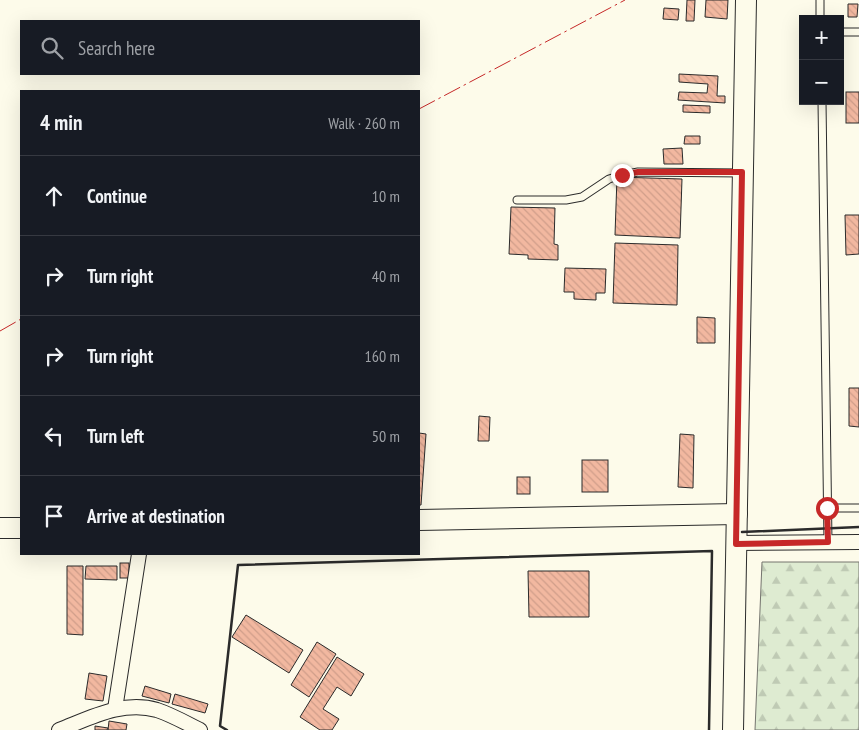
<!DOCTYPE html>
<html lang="en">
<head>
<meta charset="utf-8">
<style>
  :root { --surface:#171b24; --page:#20242c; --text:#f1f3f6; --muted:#9ea1a6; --line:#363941 }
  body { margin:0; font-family:"PT Sans Narrow",sans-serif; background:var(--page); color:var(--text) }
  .controls { position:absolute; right:15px; top:15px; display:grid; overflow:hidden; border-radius:0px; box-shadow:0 5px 20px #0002 }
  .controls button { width:45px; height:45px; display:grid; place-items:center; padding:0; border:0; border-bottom:1px solid var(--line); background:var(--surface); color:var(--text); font:25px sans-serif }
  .stop { position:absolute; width:15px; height:15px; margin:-11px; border:4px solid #c62828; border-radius:50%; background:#fff }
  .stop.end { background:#c62828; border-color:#fff; box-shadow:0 1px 5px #0008 }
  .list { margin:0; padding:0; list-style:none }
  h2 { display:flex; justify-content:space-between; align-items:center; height:65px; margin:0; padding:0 20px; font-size:21px }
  h2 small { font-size:16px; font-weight:400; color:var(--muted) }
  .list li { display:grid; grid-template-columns:32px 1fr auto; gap:15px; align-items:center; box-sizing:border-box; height:80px; padding:0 20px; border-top:1px solid var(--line) }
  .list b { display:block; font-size:19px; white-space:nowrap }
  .list em { font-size:16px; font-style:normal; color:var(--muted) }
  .icon { flex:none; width:28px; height:28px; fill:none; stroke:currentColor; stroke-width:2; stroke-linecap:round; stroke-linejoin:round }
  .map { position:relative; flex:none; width:859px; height:730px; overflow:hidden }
  .search { position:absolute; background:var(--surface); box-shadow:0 5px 20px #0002; left:20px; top:20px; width:400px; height:55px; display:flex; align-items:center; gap:12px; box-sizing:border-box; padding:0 18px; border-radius:0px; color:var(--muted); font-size:19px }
  .panel { position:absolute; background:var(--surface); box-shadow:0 5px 20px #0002; left:20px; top:90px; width:400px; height:465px; border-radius:0px }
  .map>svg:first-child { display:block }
  .forest { fill:url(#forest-firs); stroke:#74746e }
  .building { fill:url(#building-back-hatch); stroke:#2b2b2b }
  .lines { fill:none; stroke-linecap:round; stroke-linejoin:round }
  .lane-casing { stroke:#2b2b2b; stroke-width:9 }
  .street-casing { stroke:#2b2b2b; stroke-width:16 }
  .secondary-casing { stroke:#2b2b2b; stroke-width:22 }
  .lane { stroke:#fdfbea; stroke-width:7 }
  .street { stroke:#fdfbea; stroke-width:14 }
  .secondary { stroke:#fdfbea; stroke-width:20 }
  .wall { stroke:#2b2b2b; stroke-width:2.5 }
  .power { stroke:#c62828; stroke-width:1; stroke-dasharray:18 4 2.5 4; stroke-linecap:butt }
  .route { stroke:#c62828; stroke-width:6 }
</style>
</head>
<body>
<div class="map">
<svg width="859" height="730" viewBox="0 0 859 730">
  <defs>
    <pattern id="forest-firs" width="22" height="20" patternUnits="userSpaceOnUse" patternTransform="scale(1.25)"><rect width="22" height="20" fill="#deebd1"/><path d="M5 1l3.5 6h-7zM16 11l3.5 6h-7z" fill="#bfcab4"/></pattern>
    <pattern id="building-back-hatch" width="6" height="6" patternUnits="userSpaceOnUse" patternTransform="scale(1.25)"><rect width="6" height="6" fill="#f2b8a0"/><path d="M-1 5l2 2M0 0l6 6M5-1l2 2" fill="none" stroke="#d09e8a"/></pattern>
  </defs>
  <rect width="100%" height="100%" fill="#fdfbea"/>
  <!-- forest -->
  <path class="forest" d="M762,562h97v168h-104z"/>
  <!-- building -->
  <g class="building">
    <path d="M687,0h8l-1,21h-8z"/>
    <path d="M706,0h22l-1,19 -22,-2z"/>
    <path d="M848,4h10l-1,13h-9z"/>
    <path d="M664,8l15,1 -1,11 -15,-1z"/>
    <path d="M679,74l39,2 -1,20h8v7l-47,-3 1,-8 28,1 1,-9 -29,-2z"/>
    <rect x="846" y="92" width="13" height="31"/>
    <path d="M683,105l27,1v7l-27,-1z"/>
    <path d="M685,136h15v8h-16z"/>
    <path d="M682,148l1,16h-19l-1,-15z"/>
    <path d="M617,177l65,2 -2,59 -65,-3z"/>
    <path d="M511,207l44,1 -1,36 4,1v15l-30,-1v-4l-19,-1z"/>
    <path d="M845,215h14v39l-13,1z"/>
    <path d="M615,243l63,2 -1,60 -64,-2z"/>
    <path d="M565,268l41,1 -1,24h-9v7l-22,-1v-7h-10z"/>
    <path d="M697,317l18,1v25h-18z"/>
    <path d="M849,388h10v39l-10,-1z"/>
    <path d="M479,416l11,1 -1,24h-11z"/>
    <path d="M419,433l7,1 -5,71h-2z"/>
    <path d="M680,434l14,1 -1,53 -15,-1z"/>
    <rect x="582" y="460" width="26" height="32"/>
    <rect x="517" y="477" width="13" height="17"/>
    <rect x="120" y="563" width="9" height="15"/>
    <path d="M67,566h16v69l-16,-1z"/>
    <path d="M86,566h31v14l-32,-1z"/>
    <path d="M528,571h61v46h-60z"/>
    <path d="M246,615l57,35 -14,23 -57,-36z"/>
    <path d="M317,642l19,12 -27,43 -18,-12z"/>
    <path d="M337,657l27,17 -13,22 -14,-9 -14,22 16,10 -7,11h-12l-20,-13z"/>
    <path d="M89,673l18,3 -4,25 -18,-2z"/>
    <path d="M145,686l26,8 -2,9 -27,-7z"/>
    <path d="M175,694l33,10 -3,9 -33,-9z"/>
    <path d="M109,721l18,3 -1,6h-18z"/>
    <path d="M95,726l13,2 -1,2h-12z"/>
  </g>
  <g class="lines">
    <defs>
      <g id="lane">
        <path d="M820,0v19"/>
        <path d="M840,32h19"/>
        <path d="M822,101l6,441"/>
        <path d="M517,200h49l16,-3 27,-18 13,-4 16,-3 104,1"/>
        <path d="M827,508h32"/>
      </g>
      <g id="street">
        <path d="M736,543l123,-1"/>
        <path d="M115,709l24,-155"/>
        <path d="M59,730c31,-12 64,-30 98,-20 15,5 29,13 43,20"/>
      </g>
      <g id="secondary">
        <path d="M419,520l318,-6"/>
        <path d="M0,528h21"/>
        <path d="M733,730l13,-730"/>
      </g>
    </defs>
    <!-- lane casing -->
    <use href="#lane" class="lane-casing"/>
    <!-- street casing -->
    <use href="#street" class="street-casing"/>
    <!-- secondary casing -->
    <use href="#secondary" class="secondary-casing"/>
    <!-- lane -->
    <use href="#lane" class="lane"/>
    <!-- street -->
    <use href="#street" class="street"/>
    <!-- secondary -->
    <use href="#secondary" class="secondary"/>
    <!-- wall -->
    <g class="wall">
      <path d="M742,532l117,-5"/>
      <path d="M227,730l-7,-4 18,-161 474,-14 -3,179"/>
    </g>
    <!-- power -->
    <g class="power">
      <path d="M419,109l206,-109"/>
      <path d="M0,331l21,-12"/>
    </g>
  </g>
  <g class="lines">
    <!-- route -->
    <path class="route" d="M622,175l16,-3h104l-6,372 92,-2 -1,-34"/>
  </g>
</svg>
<div class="controls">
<button>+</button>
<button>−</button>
</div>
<div class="stop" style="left:827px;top:508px"></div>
<div class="stop end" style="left:622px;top:175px"></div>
<div class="search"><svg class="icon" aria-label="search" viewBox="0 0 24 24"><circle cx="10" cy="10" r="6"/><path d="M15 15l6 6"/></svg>Search here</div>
<section class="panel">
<h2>4 min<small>Walk · 260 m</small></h2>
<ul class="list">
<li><svg class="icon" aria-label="ahead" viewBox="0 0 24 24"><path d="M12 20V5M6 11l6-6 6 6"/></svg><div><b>Continue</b></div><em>10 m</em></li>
<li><svg class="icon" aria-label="right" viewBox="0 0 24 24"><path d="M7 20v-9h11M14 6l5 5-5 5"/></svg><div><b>Turn right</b></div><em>40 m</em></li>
<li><svg class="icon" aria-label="right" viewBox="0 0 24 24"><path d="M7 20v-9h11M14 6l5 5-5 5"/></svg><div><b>Turn right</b></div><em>160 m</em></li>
<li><svg class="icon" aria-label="left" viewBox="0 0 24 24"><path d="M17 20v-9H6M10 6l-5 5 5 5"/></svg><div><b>Turn left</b></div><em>50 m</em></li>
<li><svg class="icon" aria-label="arrive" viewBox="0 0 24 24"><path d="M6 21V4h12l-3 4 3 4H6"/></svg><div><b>Arrive at destination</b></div></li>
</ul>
</section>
</div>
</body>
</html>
